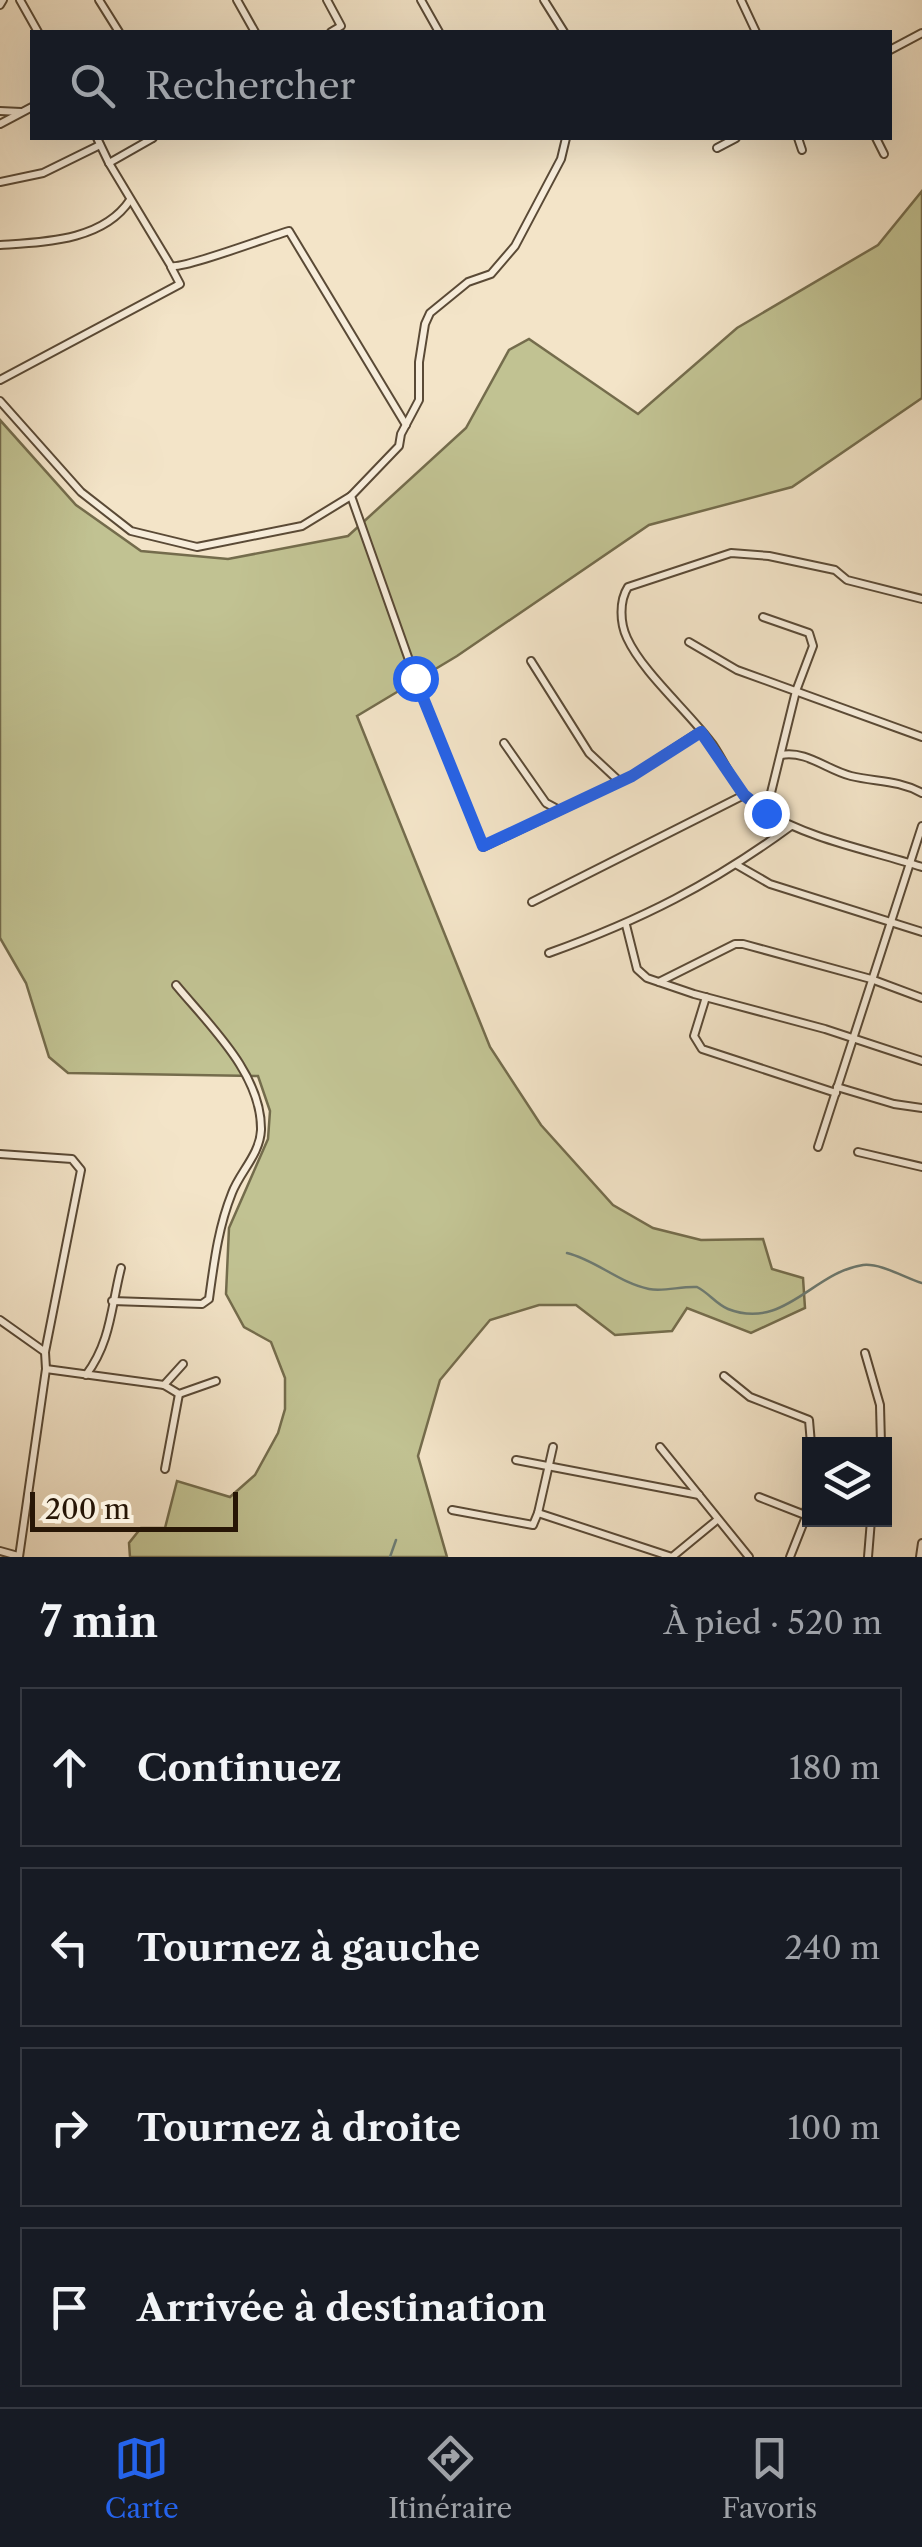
<!DOCTYPE html>
<html lang="fr">
<head>
<meta charset="utf-8">
<style>
  :root { --surface:#171b24; --page:#20242c; --text:#f1f3f6; --muted:#9ea1a6; --line:#363941; --accent:#2563eb }
  body { margin:0; font-family:"Libre Caslon Text",serif; background:var(--page); color:var(--text) }
  .controls { position:absolute; right:30px; bottom:30px; display:grid; overflow:hidden; border-radius:0px; box-shadow:0 10px 40px #0002 }
  .controls button { width:90px; height:90px; display:grid; place-items:center; padding:0; border:0; border-bottom:2px solid var(--line); background:var(--surface); color:var(--text); font:50px sans-serif }
  .scale { position:absolute; left:30px; bottom:25px; width:208px; box-sizing:border-box; padding-left:10px; border:5px solid #271606; border-top:0; font-size:28px; line-height:35px; white-space:nowrap; color:#271606; -webkit-text-stroke:8px #f7eddb; paint-order:stroke }
  .stop { position:absolute; width:30px; height:30px; margin:-22px; border:8px solid #2563eb; border-radius:50%; background:#fff }
  .stop.end { background:#2563eb; border-color:#fff; box-shadow:0 2px 10px #0008 }
  .list { margin:0; padding:0; list-style:none }
  h2 { display:flex; justify-content:space-between; align-items:center; height:130px; margin:0; padding:0 40px; font-size:42px }
  h2 small { font-size:32px; font-weight:400; color:var(--muted) }
  .list li { display:grid; grid-template-columns:65px 1fr auto; gap:30px; align-items:center; box-sizing:border-box; height:160px; margin:0 20px 20px; padding:0 20px; border:2px solid var(--line); border-radius:0px }
  .list b { display:block; font-size:38px; white-space:nowrap }
  .list em { font-size:32px; font-style:normal; color:var(--muted) }
  .icon { flex:none; width:55px; height:55px; fill:none; stroke:currentColor; stroke-width:2; stroke-linecap:round; stroke-linejoin:round }
  .map { position:relative; flex:none; width:922px; height:1557px; overflow:hidden }
  .search { position:absolute; background:var(--surface); box-shadow:0 10px 40px #0002; left:30px; right:30px; top:30px; height:110px; display:flex; align-items:center; gap:25px; box-sizing:border-box; padding:0 35px; border-radius:0px; color:var(--muted); font-size:38px }
  .sheet { height:850px; background:var(--surface) }
  nav { display:flex; justify-content:space-around; align-items:center; box-sizing:border-box; height:140px; border-top:2px solid var(--line); background:var(--surface); font-size:28px; color:var(--muted) }
  nav a { display:grid; justify-items:center; gap:5px }
  nav .on { color:var(--accent) }
  .map>svg:first-child { display:block }
  .green { fill:#c1c292; stroke:#746c4c; stroke-width:2.5 }
  .lines { fill:none; stroke-linecap:round; stroke-linejoin:round }
  .stream { stroke:#6d7b72; stroke-width:2.5 }
  .street-casing { stroke:#5a4a36; stroke-width:10 }
  .street { stroke:#f7eddb; stroke-width:6 }
  .route { stroke:#2563eb; stroke-width:12 }
</style>
</head>
<body>
<div class="map">
<svg width="922" height="1557" viewBox="0 0 922 1557">
  <rect width="100%" height="100%" fill="#f3e4c8"/>
  <filter id="stains"><feTurbulence type="fractalNoise" baseFrequency=".002" numOctaves="4"/><feColorMatrix values="0 0 0 0 .2 0 0 0 0 .09 0 0 0 0 .02 0 0 0 .5 -.17"/></filter>
  <radialGradient id="worn" r=".72"><stop offset=".6" stop-color="#630" stop-opacity="0"/><stop offset="1" stop-color="#630" stop-opacity=".3"/></radialGradient>
  <!-- green -->
  <path class="green" d="M922,191v207l-130,89 -143,38 -192,131 -100,60 133,331 51,78 72,80 40,23 48,12 62,-1 9,30 31,9 2,30 -54,25 -64,-25 -15,23 -57,4 -39,-30h-37l-49,15 -50,60 -22,76 29,101h-317l-1,-14 12,-15h24l12,-47 53,16 25,-22 23,-42 7,-24v-31l-14,-36 -27,-15 -18,-33 3,-66 39,-89 2,-28 -12,-35 -190,-3 -19,-16 -23,-74 -26,-45v-518l76,85 65,46 87,8 120,-23 118,-108 43,-78 20,-11 109,75 99,-86 141,-83z"/>
  <g class="lines">
    <!-- stream -->
    <g class="stream">
      <path d="M567,1253c29,7 52,30 82,36 15,3 32,-3 48,-2 12,6 19,17 31,22 56,22 85,-37 135,-44 18,-2 42,13 59,18"/>
      <path d="M390,1557l6,-17"/>
    </g>
    <defs>
      <g id="street">
        <path d="M20,0l18,32"/>
        <path d="M99,0l20,32"/>
        <path d="M237,0l18,32"/>
        <path d="M327,0l14,26 -10,6"/>
        <path d="M421,0l18,32"/>
        <path d="M544,0l20,32"/>
        <path d="M741,0l15,32"/>
        <path d="M0,5l3,-5"/>
        <path d="M890,50l32,-17"/>
        <path d="M0,111l21,1"/>
        <path d="M0,124l32,-17"/>
        <path d="M97,138l12,25 62,103c13,3 97,-29 118,-35l117,194"/>
        <path d="M566,138l-5,21 -46,87 -24,28 -23,8 -38,31 -5,11 -6,38v38l-18,34 -2,12 -48,50 64,181 68,170 149,-71 69,-45"/>
        <path d="M798,138l4,12"/>
        <path d="M876,138l8,16"/>
        <path d="M717,148l19,-10"/>
        <path d="M109,163l44,-25"/>
        <path d="M0,182l43,-9 57,-28"/>
        <path d="M0,245c44,-3 103,-4 130,-45"/>
        <path d="M0,380l180,-96 -9,-17"/>
        <path d="M0,401l81,91 50,39 66,16 105,-21 49,-30"/>
        <path d="M922,599l-75,-19 -12,-10 -66,-14 -38,-3 -103,34c-9,14 -8,36 -1,51 16,35 63,75 86,107 16,24 24,50 51,66 47,29 106,39 158,56"/>
        <path d="M763,617l46,16 4,13 -17,45 -30,122"/>
        <path d="M689,642l48,28 185,67"/>
        <path d="M531,661l58,92 30,28"/>
        <path d="M504,743l42,60 13,7"/>
        <path d="M781,755c25,-5 46,15 70,21 25,6 47,4 71,17"/>
        <path d="M737,865l33,19 152,48"/>
        <path d="M532,902l212,-107"/>
        <path d="M626,925l11,44 10,9 47,16 131,35 97,32"/>
        <path d="M549,953c92,-33 163,-69 242,-127"/>
        <path d="M659,982l76,-38h8l128,35 51,19"/>
        <path d="M706,997l-12,39 8,13 134,44"/>
        <path d="M837,1087l57,17 28,4"/>
        <path d="M818,1147l104,-321"/>
        <path d="M858,1152l64,15"/>
        <path d="M0,1154l72,5 9,11 -36,182 1,17 -27,188"/>
        <path d="M112,1301l90,3 7,-5c5,-36 9,-71 23,-106 8,-21 28,-39 29,-63 1,-56 -52,-105 -85,-145"/>
        <path d="M0,1320l45,32"/>
        <path d="M865,1353l15,52 1,39"/>
        <path d="M46,1369l118,16 15,9 37,-13"/>
        <path d="M86,1375c25,-33 25,-68 35,-107"/>
        <path d="M724,1376l26,21 59,23 2,24"/>
        <path d="M164,1385l19,-21"/>
        <path d="M660,1447l89,110"/>
        <path d="M516,1460l183,35"/>
        <path d="M165,1469l14,-75"/>
        <path d="M759,1497l46,18"/>
        <path d="M452,1510l81,15 5,-12 134,44"/>
        <path d="M538,1513l15,-66"/>
        <path d="M0,1551l18,5"/>
        <path d="M672,1557l45,-37"/>
        <path d="M790,1557l15,-38 5,-31"/>
        <path d="M868,1557l3,-37"/>
        <path d="M920,1557l2,-14"/>
      </g>
    </defs>
    <!-- street casing -->
    <use href="#street" class="street-casing"/>
    <!-- street -->
    <use href="#street" class="street"/>
  </g>
  <g class="lines">
    <!-- route -->
    <path class="route" d="M415,678l68,168 149,-70 69,-44 43,63 22,18"/>
  </g>
  <rect width="100%" height="100%" filter="url(#stains)"/>
  <rect width="100%" height="100%" fill="url(#worn)"/>
</svg>
<div class="controls">
<button><svg class="icon" aria-label="layers" viewBox="0 0 24 24"><path d="M12 4l9 5-9 5-9-5zM3 14l9 5 9-5"/></svg></button>
</div>
<div class="scale">200 m</div>
<div class="stop" style="left:415px;top:678px"></div>
<div class="stop end" style="left:766px;top:813px"></div>
<div class="search"><svg class="icon" aria-label="search" viewBox="0 0 24 24"><circle cx="10" cy="10" r="6"/><path d="M15 15l6 6"/></svg>Rechercher</div>
</div>
<section class="sheet">
<h2>7 min<small>À pied · 520 m</small></h2>
<ul class="list">
<li><svg class="icon" aria-label="ahead" viewBox="0 0 24 24"><path d="M12 20V5M6 11l6-6 6 6"/></svg><div><b>Continuez</b></div><em>180 m</em></li>
<li><svg class="icon" aria-label="left" viewBox="0 0 24 24"><path d="M17 20v-9H6M10 6l-5 5 5 5"/></svg><div><b>Tournez à gauche</b></div><em>240 m</em></li>
<li><svg class="icon" aria-label="right" viewBox="0 0 24 24"><path d="M7 20v-9h11M14 6l5 5-5 5"/></svg><div><b>Tournez à droite</b></div><em>100 m</em></li>
<li><svg class="icon" aria-label="arrive" viewBox="0 0 24 24"><path d="M6 21V4h12l-3 4 3 4H6"/></svg><div><b>Arrivée à destination</b></div></li>
</ul>
</section>
<nav>
<a class="on"><svg class="icon" aria-label="map" viewBox="0 0 24 24"><path d="M3 6l6-2 6 2 6-2v14l-6 2-6-2-6 2zM9 4v14M15 6v14"/></svg>Carte</a>
<a><svg class="icon" aria-label="directions" viewBox="0 0 24 24"><path d="M12 3l9 9-9 9-9-9zM9 14v-3h6M13 9l2 2-2 2"/></svg>Itinéraire</a>
<a><svg class="icon" aria-label="saved" viewBox="0 0 24 24"><path d="M7 4h10v16l-5-4-5 4z"/></svg>Favoris</a>
</nav>
</body>
</html>
